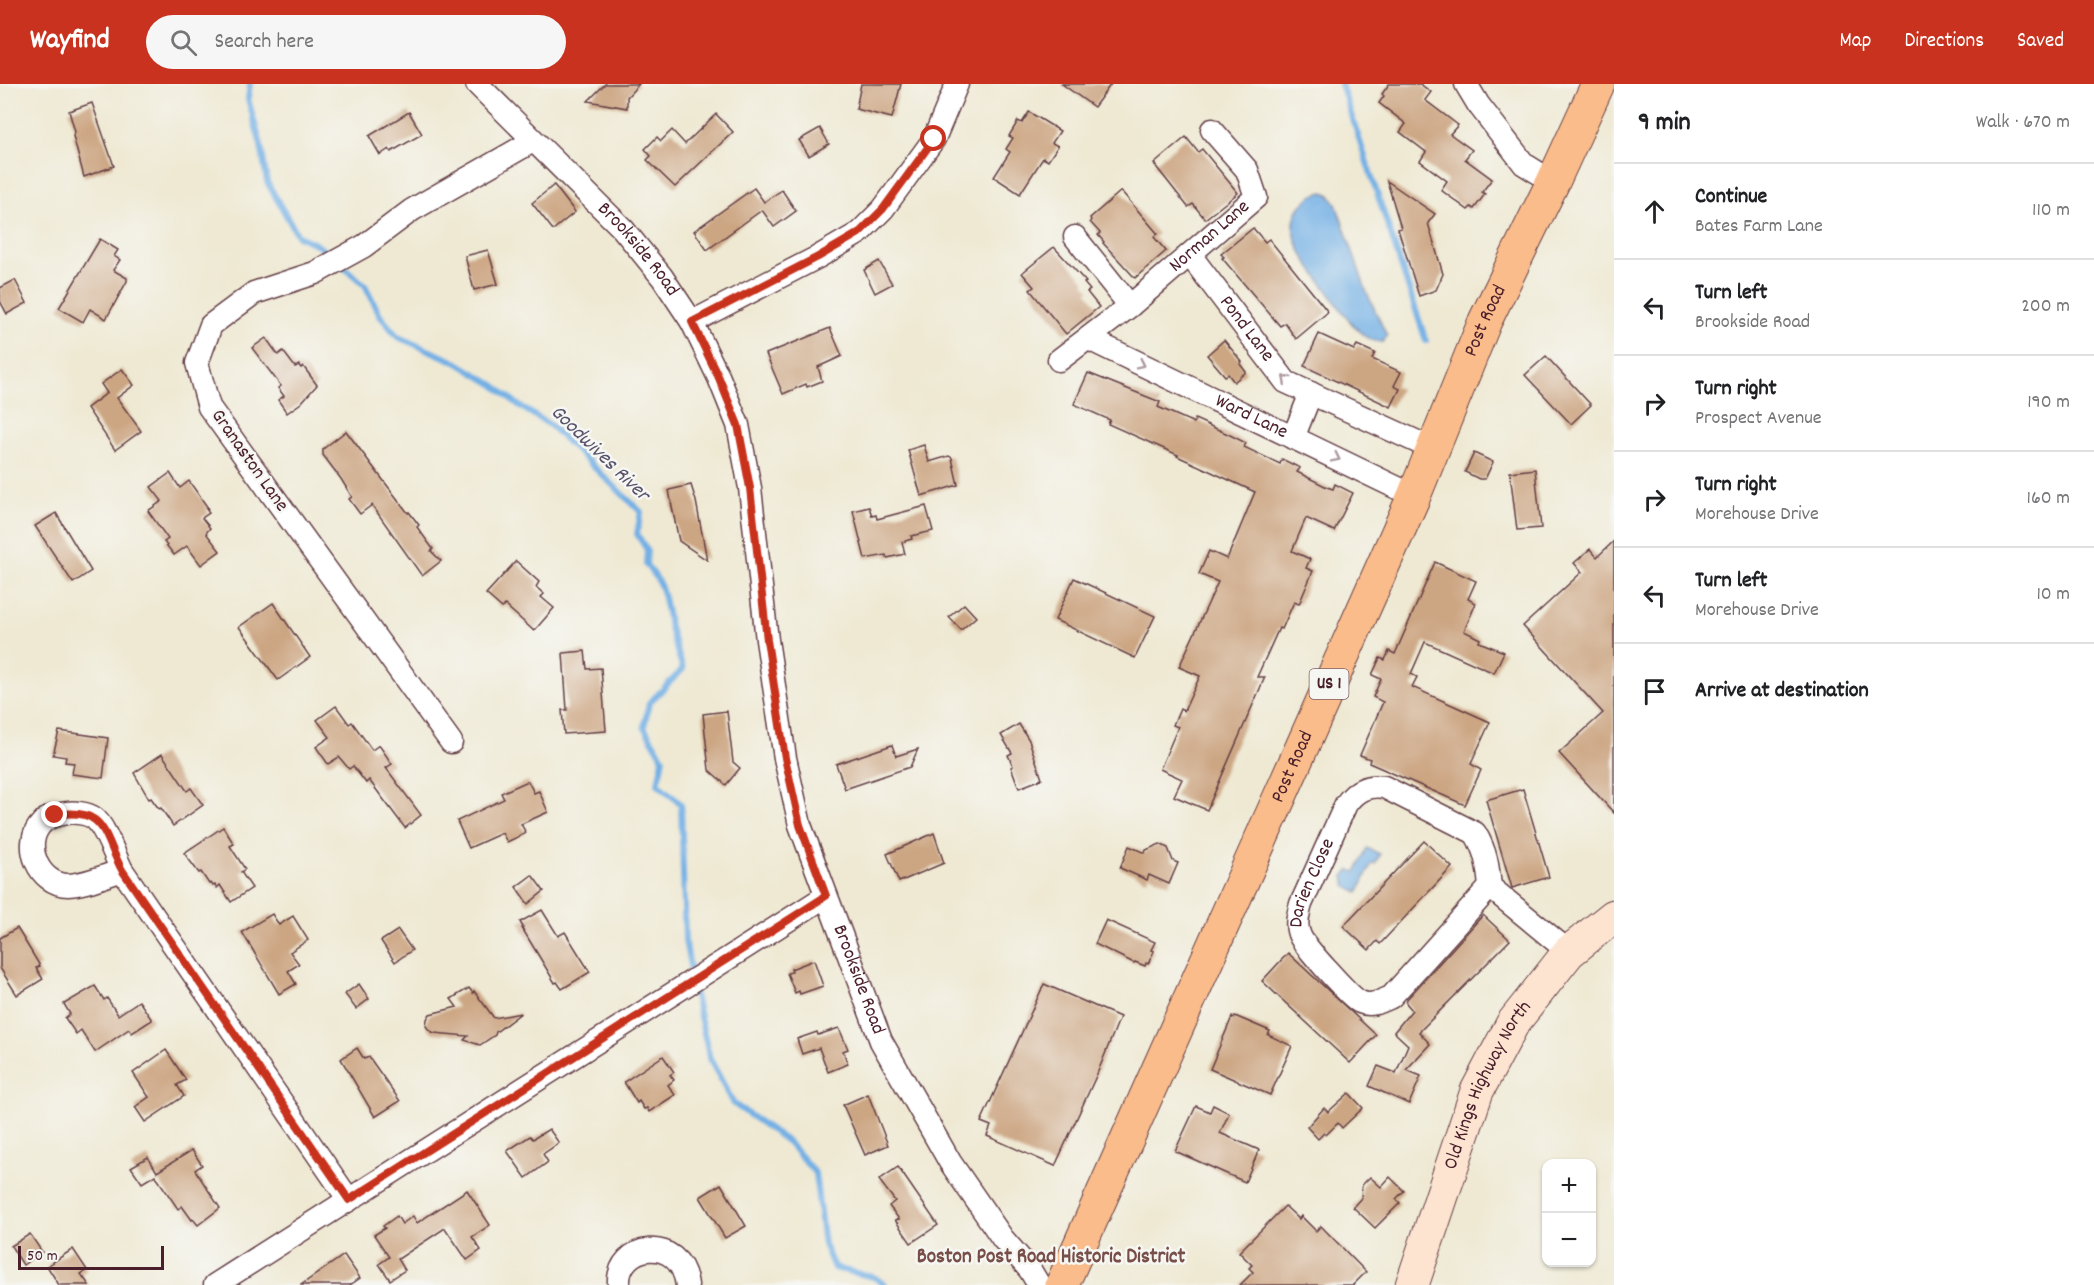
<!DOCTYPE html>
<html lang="en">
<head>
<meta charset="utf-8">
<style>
  :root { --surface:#fff; --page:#f6f6f6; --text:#202124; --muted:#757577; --line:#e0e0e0; --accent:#c8321e }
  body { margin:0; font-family:Dekko,sans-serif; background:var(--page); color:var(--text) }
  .controls { position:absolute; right:18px; bottom:18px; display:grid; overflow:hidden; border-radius:12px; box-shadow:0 2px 4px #0004 }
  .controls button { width:54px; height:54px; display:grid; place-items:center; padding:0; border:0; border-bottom:2px solid var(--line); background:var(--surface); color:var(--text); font:30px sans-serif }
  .scale { position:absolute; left:18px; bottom:15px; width:146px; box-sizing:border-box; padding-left:6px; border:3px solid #4a1f2b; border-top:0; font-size:16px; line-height:21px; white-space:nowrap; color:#4a1f2b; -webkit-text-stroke:4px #f6f6f2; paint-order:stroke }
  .stop { position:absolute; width:18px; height:18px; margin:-14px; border:4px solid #c8321e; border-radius:50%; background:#fff }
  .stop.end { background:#c8321e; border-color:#fff; box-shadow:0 2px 6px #0008 }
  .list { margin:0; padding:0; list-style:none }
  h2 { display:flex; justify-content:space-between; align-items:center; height:78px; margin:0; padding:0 24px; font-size:26px }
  h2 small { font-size:20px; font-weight:400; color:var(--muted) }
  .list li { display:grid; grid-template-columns:39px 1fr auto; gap:18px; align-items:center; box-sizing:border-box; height:96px; padding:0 24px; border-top:2px solid var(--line) }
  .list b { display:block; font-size:22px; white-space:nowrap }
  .list p { margin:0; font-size:20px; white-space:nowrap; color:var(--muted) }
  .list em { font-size:20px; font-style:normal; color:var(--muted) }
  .icon { flex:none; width:33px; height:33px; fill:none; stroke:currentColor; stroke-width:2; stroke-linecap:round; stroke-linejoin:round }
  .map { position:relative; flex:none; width:1614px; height:1201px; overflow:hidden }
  header { display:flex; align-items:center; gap:36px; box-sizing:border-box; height:84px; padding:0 30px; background:var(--accent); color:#fff }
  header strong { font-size:28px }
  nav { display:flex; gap:33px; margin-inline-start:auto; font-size:21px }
  .search { width:420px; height:54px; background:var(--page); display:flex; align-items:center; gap:15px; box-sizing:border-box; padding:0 21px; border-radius:33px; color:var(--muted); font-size:22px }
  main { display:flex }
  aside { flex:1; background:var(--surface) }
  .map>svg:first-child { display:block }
  .water { fill:#73b0e5; stroke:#5e6888; stroke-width:1.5 }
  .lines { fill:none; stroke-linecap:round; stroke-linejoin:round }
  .stream { stroke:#73b0e5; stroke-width:6 }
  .building { fill:#cca582 }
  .street-casing { stroke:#633d44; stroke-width:25 }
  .secondary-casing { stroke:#633d44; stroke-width:35 }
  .primary-casing { stroke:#633d44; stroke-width:35 }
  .street { stroke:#fff; stroke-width:22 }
  .secondary { stroke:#fde4d1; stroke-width:33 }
  .primary { stroke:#fabc8b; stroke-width:33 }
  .oneway { stroke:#ae9aa0 }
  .route { stroke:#c8321e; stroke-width:8 }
  .labels { text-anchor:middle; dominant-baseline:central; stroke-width:5; stroke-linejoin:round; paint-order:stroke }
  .shield { fill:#f6f6f2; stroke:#7e6067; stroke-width:1.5 }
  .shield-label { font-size:18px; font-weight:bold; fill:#4a1f2b }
  .street-label { font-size:20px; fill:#4a1f2b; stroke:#f6f6f2 }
  .water-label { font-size:21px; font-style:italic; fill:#58526c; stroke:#f6f6f2 }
  .neighbourhood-label { font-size:21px; font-weight:bold; fill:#784e49; stroke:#f6f6f2 }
</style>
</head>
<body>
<header>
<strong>Wayfind</strong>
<div class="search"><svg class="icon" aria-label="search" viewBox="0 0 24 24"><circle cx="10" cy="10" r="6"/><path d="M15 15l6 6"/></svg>Search here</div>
<nav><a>Map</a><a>Directions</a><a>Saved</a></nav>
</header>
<main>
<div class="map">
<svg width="1614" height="1201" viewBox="0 0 1614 1201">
  <rect width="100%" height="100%" fill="#f6f6f2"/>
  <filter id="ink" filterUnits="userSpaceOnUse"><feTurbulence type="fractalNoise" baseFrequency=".0167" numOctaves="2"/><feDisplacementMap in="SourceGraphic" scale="12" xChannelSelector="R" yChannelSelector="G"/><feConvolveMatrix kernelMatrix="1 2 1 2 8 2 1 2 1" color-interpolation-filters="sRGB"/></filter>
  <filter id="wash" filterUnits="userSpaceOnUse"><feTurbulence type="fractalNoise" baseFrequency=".008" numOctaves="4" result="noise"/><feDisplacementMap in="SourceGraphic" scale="24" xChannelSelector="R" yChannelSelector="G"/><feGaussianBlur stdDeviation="1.35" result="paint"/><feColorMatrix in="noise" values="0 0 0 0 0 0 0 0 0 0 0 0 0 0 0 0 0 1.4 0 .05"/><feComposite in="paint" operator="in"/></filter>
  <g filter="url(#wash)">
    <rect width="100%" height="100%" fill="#efe9d3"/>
    <!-- water -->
    <g class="water">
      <path d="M1323,108l6,2 7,10 31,89 20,43 -4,6c-6,0 -11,-1 -17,-5 -14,-10 -26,-29 -36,-43 -16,-22 -50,-59 -30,-87 7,-8 12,-13 23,-15z"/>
      <path d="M1367,764l13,6 -5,10 -3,-1 -14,30 -12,-6 -2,-11 6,-6 6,2z"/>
    </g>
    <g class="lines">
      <!-- stream -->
      <g class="stream">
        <path d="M250,0l-2,15 13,46 6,37 31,54 18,8 16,13"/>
        <path d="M1341,0l85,257"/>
        <path d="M340,180l25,21 16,32 17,20 58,25 38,23 27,22 29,18 91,87 -4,22 10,16 -1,15c19,20 17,32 23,57 3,16 9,31 14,47l-34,34 -5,24 19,31 -5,26 23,20 4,136 7,37"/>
        <path d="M693,903l17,72 24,45 54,38 27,31 9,71 10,24 40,9 11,8"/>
      </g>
    </g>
    <g id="blocks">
      <!-- building -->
      <g class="building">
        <path d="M605,0h34l-12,13v11l-39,-7z"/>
        <path d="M861,0h40l-9,34 -36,-9z"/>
        <path d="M1062,0h49l-17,23z"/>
        <path d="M1389,0h31l11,8 -6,8 33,25 -8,9 22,16 -7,9 27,20 -10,13 3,2 -11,15 -3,-2 -3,3 -27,-20 6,-9 -27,-20 6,-9 -26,-20 6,-8 -27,-21 5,-7 -2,-2z"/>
        <path d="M92,19l22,63 -30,11 -11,-41 2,-4 -6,-21z"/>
        <path d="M409,28l13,22 -31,18 -2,-3 -9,6 -11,-19z"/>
        <path d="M1029,28l31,19 -8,12 6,3 -10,15 -5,-3 -23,36 -26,-17 16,-25 -4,-3 7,-11 -4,-2 9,-15 4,2z"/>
        <path d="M716,30l17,18 -58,55 -28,-27 4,-4 -6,-7 12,-12 4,4 11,-11 13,14z"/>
        <path d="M820,44l9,16 -20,12 -10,-16z"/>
        <path d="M1186,53l12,15 4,-3 36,44 -33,26 -12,-15 -5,3 -34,-43z"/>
        <path d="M1387,97l48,33 -7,9 15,51 -7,16 -17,6 -21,-67 3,-1z"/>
        <path d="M554,101l21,27 -22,18 -21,-27z"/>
        <path d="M754,104l10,14 18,-12 14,21 -22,16 -12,-17 -55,40 -13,-19z"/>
        <path d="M1121,107l37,43 -4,3 12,14 -31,27 -32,-35 1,-1 -6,-7 2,-2 -10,-11 1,-2 -1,-2z"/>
        <path d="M1253,144l12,14 4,-3 59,73 -32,27 -11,-16 -5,3 -58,-68 2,-1 -3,-3z"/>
        <path d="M100,155l18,11 -4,6 6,4 -7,10 14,8v3l-21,38 -16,-10 -7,13 -24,-14z"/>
        <path d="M1054,163l32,35 -2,1 6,7 -3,2 12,15 -33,27 -36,-44 4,-3 -12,-14z"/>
        <path d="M488,166l10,34 -24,6 -9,-34z"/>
        <path d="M879,177l13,23 -17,9 -11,-23z"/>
        <path d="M15,196l12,23 -20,11 -7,-13v-13z"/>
        <path d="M830,244l12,28 -24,11 4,14 -15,6 -1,-3 -23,10 -17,-40z"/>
        <path d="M1319,250l35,16 3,-5 18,8 -3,6 29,13 -7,14 6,3 -9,18 -87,-41z"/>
        <path d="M266,254l12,17 5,-4 12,16 4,-2 2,3 2,-2 14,19 -16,18 -14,10 -9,-13 6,-4 -6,-8 3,-2 -29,-38z"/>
        <path d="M1224,256l18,22 -2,2 6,8 -12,10 -6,-8 -3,2 -18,-21z"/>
        <path d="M1546,272l45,49 -20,19 -46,-49z"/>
        <path d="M122,285l12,16 -17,13 24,33 -26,19 -28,-42 20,-15 -6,-9z"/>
        <path d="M1088,289l72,29 -2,5 36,16 1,-4 35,16 16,8 -2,4 36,17 2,-5 18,9 -3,4 30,15 6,2 2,-5 18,9 -19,38 -28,-13 -14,33 18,8 -4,9 7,3 -14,33 -5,-2 -12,27 -3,-1 -22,49h8l-58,133 -33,-14 8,-17 -22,-10 18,-42 -5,-2 7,-16 4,2 16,-35 -21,-9 39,-85 -19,-8 10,-23 18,8 28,-67 -78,-36 1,-1 -70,-31 2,-4 -36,-16z"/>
        <path d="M346,347l62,82 1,-1 10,13 -2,2 16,22 -2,2 10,10 -19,15 -50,-71 -12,9 -11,-15 3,-2 -11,-18 -18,-24v-6z"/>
        <path d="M924,361l5,17 20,-6 3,2 6,27 -37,11 -13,-46z"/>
        <path d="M1474,369l19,9 -8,17h-6l-14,-7z"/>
        <path d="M1535,385l6,59 -24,2 -7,-58z"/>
        <path d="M170,389l10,15 9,-7 19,27 -2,1 3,4 -7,5 8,10 -4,5 14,18 -19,14 -14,-19 -13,9 -10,-13 4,-3 -20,-28 14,-10 -11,-14z"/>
        <path d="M691,401l5,16 11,59 -28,-19 -7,-34 -3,-17z"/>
        <path d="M926,422l7,25 -22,5 1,3 -10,3 3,12 -18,4 -1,-3 -21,4 -12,-48 16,-4 3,9 4,-1 1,4z"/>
        <path d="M56,429l35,58 -18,12 -38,-57z"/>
        <path d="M1614,457v272l-55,-60 44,-40 -80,-87 59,-54 -8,-9 16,-14 7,8z"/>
        <path d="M516,477l23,21 -3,5 8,7 -3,3 13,11 -20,23 -29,-26 -3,3 -16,-14z"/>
        <path d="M1435,478l41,19 -8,18 8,4 -12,28 16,8 -1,3 25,10 -10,21 -69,-31 -14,32 6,3 -5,10 78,35 -19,42 10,6 -16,35 -96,-42 1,-4 -10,-4 23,-53 -10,-5 8,-18 -9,-4 8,-17 5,2 4,-9 6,3z"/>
        <path d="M1074,494l81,38 -20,42 -80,-38z"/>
        <path d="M273,519l37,54 -32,23 -39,-53z"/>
        <path d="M964,520l12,13 -15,13 -12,-13z"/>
        <path d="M585,567l2,18 14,-1 5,63 -42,3 -2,-24h5l-4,-57z"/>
        <path d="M336,622l13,18 3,-2 20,28 7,-5 13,19 -6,4 35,47 -16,13 -36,-48 -3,3 -13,-17 -4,3 -10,-12 -11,7 -12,-17 14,-10 -13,-17z"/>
        <path d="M727,627l6,51 7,6 -14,17 -17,-15 -6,-56z"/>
        <path d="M1019,640l10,16 13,39 -23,9 -8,-21 2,-1 -5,-11 4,-2 -11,-18z"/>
        <path d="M59,647l49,7 -5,40 -31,-4 2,-11 -9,-1 1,-5 -13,-2z"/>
        <path d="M892,661l4,11 22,-7 -8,18 -65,22 -9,-25z"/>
        <path d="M162,670l25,37 4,-3 12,17 -30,21 -12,-18 -2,1 -8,-11 -2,1 -15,-26z"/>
        <path d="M528,697l6,12 5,-2 9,21 -27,12 5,9 -19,9 -5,-9 -33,15 -12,-27 47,-22 -3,-6z"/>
        <path d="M1523,705l26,88 -37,11 -26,-88z"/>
        <path d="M223,743l11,17 -4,2 15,23 -4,3 11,16 -21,14 -11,-17 -3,3 -2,-3 -2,1 -2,-3 -2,1 -8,-12 -2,1 -15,-20z"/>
        <path d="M934,749l10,30 -45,19 -12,-28z"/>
        <path d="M1424,757l28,26 -72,77 -3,-3 -8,9 -26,-24z"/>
        <path d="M1160,760l8,4 5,13 5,2 -9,21 -20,-9 -2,5 -27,-12 9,-22 16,7 1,-3z"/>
        <path d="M532,791l12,16 -16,13 -12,-17z"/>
        <path d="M542,826l16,26 7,-4 25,40 -28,17 -5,-7 -2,1 -33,-55 1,-1 -3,-5z"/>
        <path d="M272,830l7,11 14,-9 15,24 -18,12 9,12 -11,7 8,13 -17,10 -37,-62z"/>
        <path d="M1483,831l27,25 -91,92 11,12 -24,26 15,6 -12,28 -40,-18 9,-20 18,7 12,-28 -14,-13 18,-22 -6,-7 1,-4z"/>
        <path d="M1106,836l49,22 -4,8 3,1 -6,13 -2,-1 -1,3 -10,-4 -1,1 -39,-19z"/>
        <path d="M17,844l23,38 -4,2 7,11 -26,16 -17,-27v-30z"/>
        <path d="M398,846l14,20 -17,12 -14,-21z"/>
        <path d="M1288,869l88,82 -26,28 -88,-82z"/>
        <path d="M814,876l9,26 -23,8 -1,-3 -4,2 -8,-20 5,-1 -1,-3z"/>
        <path d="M359,900l10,15 -13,10 -11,-15z"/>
        <path d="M1044,900l76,33 -23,57 -42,92 -68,-30 4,-10 -10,-4z"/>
        <path d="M95,902l9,14 3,-2 11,17 21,-14 13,19 -20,13 -3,-4 -34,23 -14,-22 -5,4 -11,-16 5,-4 -6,-10z"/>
        <path d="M469,904l4,5 1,-2 20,27 27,-5 -25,19 -1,3 -15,10 -16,-5 4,-4 -34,-3 -5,-3 -3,-4 1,-7 3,-5 27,-7 -6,-8z"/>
        <path d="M1235,932l35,15 -2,4 24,11 -22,49 -60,-26 22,-52 2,1z"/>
        <path d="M839,944l9,21 -5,2 5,13 -20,8 -9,-24 -17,6 -5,-15 20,-7 1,3z"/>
        <path d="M357,964l7,11 5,-2 31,44 -25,16 -34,-58z"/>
        <path d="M166,966l20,30 -9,5 7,11 -39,26 -10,-15 14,-10 -16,-24z"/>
        <path d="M663,972l11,16 -4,3 4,5 -6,5 7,10 -26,17 -2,-4 -3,1 -5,-8 -2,2 -13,-21z"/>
        <path d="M1349,1009l14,15 -21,20 -4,-5 -12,12 -2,-2 -6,6 -11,-12 17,-19 4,4z"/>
        <path d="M868,1010l20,51 -23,10 -22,-50z"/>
        <path d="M1213,1021l16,8 -9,20 39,17 -14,32 -70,-31 21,-45 14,6z"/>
        <path d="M549,1045l10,14 -16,11 5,8 -22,16 -19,-27 23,-15 3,3z"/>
        <path d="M192,1066l10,15 -7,5 25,38 -22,17 -5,-6 -1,1 -10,-14 -4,3 -23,-34 -13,8 -11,-16 17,-10 9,15z"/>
        <path d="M898,1083l40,58 -27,18 -16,-23 4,-1 -10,-13 6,-5 -16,-21z"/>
        <path d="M1370,1093l11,10 9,-10 14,14 -8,8 4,4 -25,25 -22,-21 8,-9 1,-13z"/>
        <path d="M721,1100l25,42 -21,12 -25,-41z"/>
        <path d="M467,1106l23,35 -18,12 9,13 -14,10 -22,-32 -47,31 7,11 -15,10 -11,-16 10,-7 -15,-22 11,-7 -2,-2 14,-10 5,8 11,-8 4,7z"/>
        <path d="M1285,1122l14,13 2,-3 15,15 5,-5 45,46 -13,13h-113l13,-13 -4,-4 3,-3 -13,-13z"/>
        <path d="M30,1150l12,18 -19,13 -12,-19z"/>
        <path d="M73,1165l14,21 -6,4 8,11h-30l-12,-19z"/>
        <path d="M344,1171l16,23 -10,7h-49z"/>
      </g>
    </g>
  </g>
  <g filter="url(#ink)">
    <use href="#blocks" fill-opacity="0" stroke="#633d44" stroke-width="1.5"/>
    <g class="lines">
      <defs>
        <g id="street">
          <path id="s1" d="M477,0l146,145 39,48 30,45 27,56 19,47 12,63 17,152 18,118 15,67 81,216 69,121 53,77 27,31 9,15"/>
          <path d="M1466,0l12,20 46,60 29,18"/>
          <path d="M1075,153l55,69"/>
          <path id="s2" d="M1190,171l96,127 147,67"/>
          <path d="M692,238l126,-65 41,-24 24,-24 51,-70 23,-55"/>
          <path id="s3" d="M1089,255l325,157"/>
          <path id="s4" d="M1059,276l71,-54 126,-109 -9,-27 -35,-40"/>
          <path d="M1293,354l18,-45"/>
          <path d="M451,658l-242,-335 -12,-44 14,-38 43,-32 61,-20 49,-27 48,-36 121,-69"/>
          <path d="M122,786c-7,-13 -17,-44 -28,-52 -7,-5 -20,-6 -27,-5 -9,2 -19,3 -25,10 -21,21 -3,62 26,62 18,-1 37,-9 54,-15l227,330"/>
          <path id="s5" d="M1490,803l-99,110c-9,4 -20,10 -31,5 -9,-4 -56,-56 -60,-66 -5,-10 -2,-21 1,-32l45,-100c10,-14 21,-19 38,-17l91,46c11,18 13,33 15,54l79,65"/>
          <path d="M215,1201l611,-389"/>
          <path d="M619,1201c-3,-42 61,-52 68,0"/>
        </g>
        <g id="secondary">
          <path id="s6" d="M1412,1201l65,-194 36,-68 56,-71 45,-36"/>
        </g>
        <g id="primary">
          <path id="s7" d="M1062,1201l352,-789 71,-175 68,-139 45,-98"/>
        </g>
      </defs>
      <!-- street casing -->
      <use href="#street" class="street-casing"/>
      <!-- secondary casing -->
      <use href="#secondary" class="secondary-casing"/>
      <!-- primary casing -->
      <use href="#primary" class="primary-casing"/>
      <!-- street -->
      <use href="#street" class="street"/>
      <!-- secondary -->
      <use href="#secondary" class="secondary"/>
      <!-- primary -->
      <use href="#primary" class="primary"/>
    </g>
    <!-- one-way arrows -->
    <defs><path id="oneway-chevron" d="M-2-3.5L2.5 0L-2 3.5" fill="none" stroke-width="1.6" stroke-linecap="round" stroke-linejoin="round" transform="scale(1.5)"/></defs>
    <g class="oneway">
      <use href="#oneway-chevron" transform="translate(1141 280) rotate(26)"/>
      <use href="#oneway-chevron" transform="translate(1286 295) rotate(-139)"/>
      <use href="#oneway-chevron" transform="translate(1336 374) rotate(26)"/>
    </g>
  </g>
  <g class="lines" filter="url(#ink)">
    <!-- route -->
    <path class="route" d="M55,731c51,-8 47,17 67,55l227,330 477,-304 -26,-71 -15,-67 -18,-118 -17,-152 -12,-63 -19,-47 -27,-56 126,-65 41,-24 24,-24 51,-70"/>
  </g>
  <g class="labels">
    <!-- shield labels -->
    <rect class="shield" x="1309.5" y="585" width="39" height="30" rx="4.5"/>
    <g class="shield-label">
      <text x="1329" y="600">US 1</text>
    </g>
    <!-- street labels -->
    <g class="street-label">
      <text stroke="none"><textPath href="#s4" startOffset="195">Norman Lane</textPath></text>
      <text stroke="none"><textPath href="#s1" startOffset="231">Brookside Road</textPath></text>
      <text stroke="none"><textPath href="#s7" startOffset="1053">Post Road</textPath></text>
      <text stroke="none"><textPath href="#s2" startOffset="93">Pond Lane</textPath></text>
      <text stroke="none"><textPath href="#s3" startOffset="180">Ward Lane</textPath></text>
      <text transform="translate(249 377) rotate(55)">Granaston Lane</text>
      <text stroke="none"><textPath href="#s7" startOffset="567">Post Road</textPath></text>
      <text stroke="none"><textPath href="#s5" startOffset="326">Darien Close</textPath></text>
      <text stroke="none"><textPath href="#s1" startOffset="1005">Brookside Road</textPath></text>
      <text stroke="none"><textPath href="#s6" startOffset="214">Old Kings Highway North</textPath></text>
    </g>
    <!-- water labels -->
    <g class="water-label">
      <text transform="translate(599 370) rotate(44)">Goodwives River</text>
    </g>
    <!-- neighbourhood labels -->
    <g class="neighbourhood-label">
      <text x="1051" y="1174">Boston Post Road Historic District</text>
    </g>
  </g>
</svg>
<div class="controls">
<button>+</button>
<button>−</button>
</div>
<div class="scale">50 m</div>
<div class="stop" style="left:934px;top:55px"></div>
<div class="stop end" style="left:55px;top:731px"></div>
</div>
<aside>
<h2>9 min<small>Walk · 670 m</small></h2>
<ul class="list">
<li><svg class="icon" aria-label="ahead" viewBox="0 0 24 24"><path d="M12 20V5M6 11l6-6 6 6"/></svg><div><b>Continue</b><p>Bates Farm Lane</p></div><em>110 m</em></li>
<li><svg class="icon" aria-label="left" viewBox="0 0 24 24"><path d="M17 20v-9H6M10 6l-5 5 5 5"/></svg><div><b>Turn left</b><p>Brookside Road</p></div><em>200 m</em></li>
<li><svg class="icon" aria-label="right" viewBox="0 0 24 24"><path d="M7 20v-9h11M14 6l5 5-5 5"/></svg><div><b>Turn right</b><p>Prospect Avenue</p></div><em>190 m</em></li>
<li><svg class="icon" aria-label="right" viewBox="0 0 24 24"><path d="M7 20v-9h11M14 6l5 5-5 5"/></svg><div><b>Turn right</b><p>Morehouse Drive</p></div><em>160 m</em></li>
<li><svg class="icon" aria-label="left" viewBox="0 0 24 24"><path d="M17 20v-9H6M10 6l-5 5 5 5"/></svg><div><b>Turn left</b><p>Morehouse Drive</p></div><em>10 m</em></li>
<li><svg class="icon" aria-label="arrive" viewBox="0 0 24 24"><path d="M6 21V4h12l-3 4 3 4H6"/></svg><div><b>Arrive at destination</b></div></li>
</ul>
</aside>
</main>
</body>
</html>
